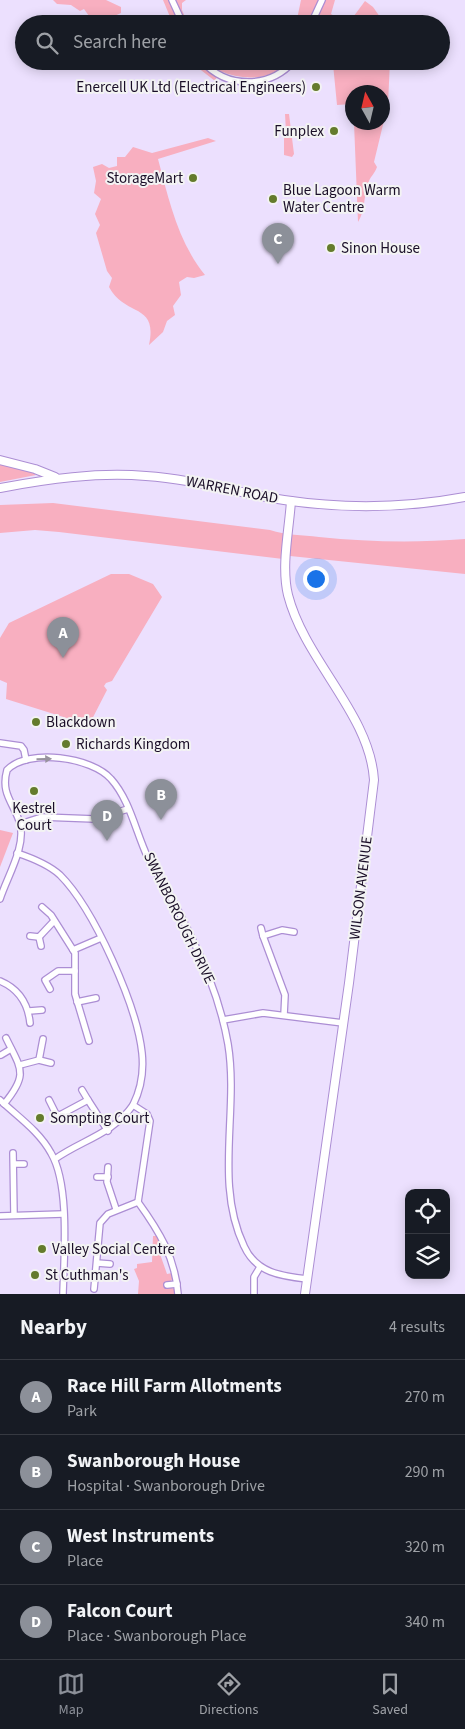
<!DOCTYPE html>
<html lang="en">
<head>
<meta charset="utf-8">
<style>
  :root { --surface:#171b24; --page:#20242c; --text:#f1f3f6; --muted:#9ea1a6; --line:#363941; --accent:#8c9099 }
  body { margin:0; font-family:"Source Sans 3",sans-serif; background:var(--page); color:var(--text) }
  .controls { position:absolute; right:15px; bottom:15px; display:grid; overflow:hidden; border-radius:10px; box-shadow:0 2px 12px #0003 }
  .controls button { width:45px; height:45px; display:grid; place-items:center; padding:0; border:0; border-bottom:1px solid var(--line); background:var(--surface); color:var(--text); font:25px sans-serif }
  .compass { position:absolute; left:345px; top:85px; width:45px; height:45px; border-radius:50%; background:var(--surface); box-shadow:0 2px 12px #0003; rotate:352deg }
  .you { position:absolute; left:315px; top:578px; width:18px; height:18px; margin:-12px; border:4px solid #fff; border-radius:50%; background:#1a73e8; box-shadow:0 0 0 8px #1a73e833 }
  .badge { display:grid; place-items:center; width:32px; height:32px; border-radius:50%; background:var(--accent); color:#fff; font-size:16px; font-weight:700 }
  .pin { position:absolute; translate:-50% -41px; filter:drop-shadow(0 1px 2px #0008) }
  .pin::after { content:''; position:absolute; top:26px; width:18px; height:15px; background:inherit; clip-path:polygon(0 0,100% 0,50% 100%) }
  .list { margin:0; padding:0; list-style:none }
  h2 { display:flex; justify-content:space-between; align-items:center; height:65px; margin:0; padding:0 20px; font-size:21px }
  h2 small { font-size:16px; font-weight:400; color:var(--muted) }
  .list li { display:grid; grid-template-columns:32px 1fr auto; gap:15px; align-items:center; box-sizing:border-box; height:75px; padding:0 20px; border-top:1px solid var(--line) }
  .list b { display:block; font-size:19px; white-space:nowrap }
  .list p { margin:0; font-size:16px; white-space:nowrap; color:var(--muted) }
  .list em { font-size:16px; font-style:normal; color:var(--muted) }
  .icon { flex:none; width:28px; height:28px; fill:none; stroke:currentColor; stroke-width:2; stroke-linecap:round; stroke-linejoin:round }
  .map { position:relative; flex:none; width:465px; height:1294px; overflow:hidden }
  .search { position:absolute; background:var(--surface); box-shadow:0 2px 12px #0003; left:15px; right:15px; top:15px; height:55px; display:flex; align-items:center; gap:12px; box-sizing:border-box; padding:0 18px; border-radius:28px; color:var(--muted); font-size:19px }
  .sheet { height:365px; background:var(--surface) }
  nav { display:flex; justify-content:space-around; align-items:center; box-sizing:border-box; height:70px; border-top:1px solid var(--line); background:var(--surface); font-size:14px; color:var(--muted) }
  nav a { display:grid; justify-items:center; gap:2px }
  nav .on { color:var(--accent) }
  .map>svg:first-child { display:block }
  .green { fill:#f8afc0 }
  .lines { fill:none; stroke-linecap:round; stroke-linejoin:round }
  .street-casing { stroke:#ac8ed4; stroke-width:8 }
  .secondary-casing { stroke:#ac8ed4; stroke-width:10 }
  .street { stroke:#fff; stroke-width:5.5 }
  .secondary { stroke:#fff; stroke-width:8 }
  .oneway { fill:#98939e }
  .poi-dot { fill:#647b2c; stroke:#f3f3f3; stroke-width:2 }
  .labels { text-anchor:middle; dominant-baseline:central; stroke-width:4; stroke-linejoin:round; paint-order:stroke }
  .poi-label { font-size:15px; fill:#1a0e28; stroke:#f3f3f3; text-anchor:start }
  .street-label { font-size:15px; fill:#1a0e28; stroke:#f3f3f3 }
</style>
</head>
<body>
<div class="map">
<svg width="465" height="1294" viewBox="0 0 465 1294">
  <rect width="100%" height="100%" fill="#ece0fe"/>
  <!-- green -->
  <g class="green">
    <path d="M53,0h53l15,7v6l-11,5h-9l-1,-3 -11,1 -5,-7 -4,2 -9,-6 -14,-1z"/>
    <path d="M163,0h23l-4,3v7l6,14h-15z"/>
    <path d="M301,0h34l-4,14 16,10h-51z"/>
    <path d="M365,1l8,6 12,17h-37z"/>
    <path d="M188,61c8,0 20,-2 27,0 12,4 21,10 34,9 15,0 26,-9 41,-9 -18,20 -47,20 -70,10l-5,10 -18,-14 -4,2z"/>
    <path d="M307,61h83l-2,43 -14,58 3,5c-2,6 -6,9 -8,14 -6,14 -3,29 -11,41l-4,-99 28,-1v-30h-30v12l-15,1 -4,-41h-24z"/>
    <path d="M285,114h4l5,40 -2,3 -8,-2v-22l2,-1z"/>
    <path d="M208,138l8,3 -58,18c11,41 20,83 47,116l-11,3 -7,-1 -8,5 2,13 -8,11 2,9 -8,6 -4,11 -14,13c9,-43 -23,-27 -40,-58l3,-9 -5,-7 -11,-38 4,-8 -5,-11 6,-15 -7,-6 2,-12 -3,-14 9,-3 7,4 8,-2v-9h8l8,-10 19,6z"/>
    <path d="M0,464l33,8 3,3 -36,7z"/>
    <path d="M53,503l217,27c16,5 32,5 49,7 49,5 97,6 146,2v35l-175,-18 -7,3 -224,-27 -24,-2 -35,3v-28z"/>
    <path d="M111,574h18l24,10 9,13 -50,84 -6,2 -2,3 3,4 -18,35 -83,-26 1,-16 -7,-3v-42l9,-15z"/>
    <path d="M0,830l13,3 -13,34z"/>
    <path d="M153,1236h4l6,13 -3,5 7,20 5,-1 2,4 -4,5v5l4,2 2,5h-38l1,-13 -5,-12 3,-1v-4l15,-2z"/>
  </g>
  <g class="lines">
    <defs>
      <g id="street">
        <path d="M172,0l11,24"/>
        <path d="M311,24l11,-24"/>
        <path d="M202,61c25,28 67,28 92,0"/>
        <path d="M0,743l21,3 3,4 2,10"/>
        <path d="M20,824l22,-7 53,2 33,-10"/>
        <path d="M17,853c15,5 31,11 43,22 34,34 77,131 82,178 2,19 -1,36 -9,52l14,9 3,7 -12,81c21,29 37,55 40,92"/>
        <path d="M0,899c7,-22 26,-52 20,-75 -5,-20 -20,-29 -13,-54 21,-22 85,-13 104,9 19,21 25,54 37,79 10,19 22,36 32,56 21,41 40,84 48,130 11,67 -14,139 16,202 12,27 37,30 63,33"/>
        <path d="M42,907l9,8 24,38v41l14,47"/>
        <path d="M261,928l2,8"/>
        <path d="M30,936l9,1 15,-16"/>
        <path d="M39,937l2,9"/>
        <path d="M73,950l28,-12"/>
        <path d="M0,981c19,8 28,22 30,42"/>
        <path d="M50,989l-5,-9 13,-9h17"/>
        <path d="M77,1002l19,-4"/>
        <path d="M29,1011l13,-1"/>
        <path d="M284,1015l1,-20 -22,-59 19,-6 12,2"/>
        <path d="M223,1020l40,-7 80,10"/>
        <path d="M1,1055l10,-6"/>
        <path d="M39,1060l4,-21"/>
        <path d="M20,1065l19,-5 12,3"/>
        <path d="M82,1090l6,10"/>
        <path d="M0,1100c18,17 39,31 51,53 19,32 13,103 12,141"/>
        <path d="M49,1100l7,14 4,1 28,-15 20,31"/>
        <path d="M4,1104c25,-30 17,-35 2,-66"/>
        <path d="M13,1153l1,62"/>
        <path d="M55,1159c27,-19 58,-25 78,-54"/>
        <path d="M14,1164h10"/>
        <path d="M108,1167l-1,15 9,27"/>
        <path d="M97,1177h11"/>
        <path d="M0,1216l63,-2"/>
        <path d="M97,1263l13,1"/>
        <path d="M167,1285l10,-1"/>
        <path d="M94,1289l6,-66 8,-9 30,-12"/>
        <path d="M254,1294v-17l6,-10"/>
      </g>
      <g id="secondary">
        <path d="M0,460l35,9 20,8"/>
        <path d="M0,488c48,-9 97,-16 146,-12 47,3 92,17 138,24 60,9 122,8 181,-3"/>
        <path d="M291,501c-2,30 -10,65 -3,94 17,66 82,119 86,185l-25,203 -44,311"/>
      </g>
    </defs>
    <!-- street casing -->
    <use href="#street" class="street-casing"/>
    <!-- secondary casing -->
    <use href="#secondary" class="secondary-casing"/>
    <!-- street -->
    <use href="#street" class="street"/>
    <!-- secondary -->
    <use href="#secondary" class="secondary"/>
  </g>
  <!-- one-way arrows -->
  <defs><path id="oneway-solid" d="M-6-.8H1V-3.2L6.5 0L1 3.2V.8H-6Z" transform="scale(1.25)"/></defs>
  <use class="oneway" href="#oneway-solid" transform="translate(44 759) rotate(-2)"/>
  <!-- markers -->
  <g class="poi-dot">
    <circle cx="316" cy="87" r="5"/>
    <circle cx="334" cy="131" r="5"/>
    <circle cx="193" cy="178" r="5"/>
    <circle cx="273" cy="199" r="5"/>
    <circle cx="331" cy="248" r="5"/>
    <circle cx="36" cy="722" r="5"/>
    <circle cx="66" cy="744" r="5"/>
    <circle cx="34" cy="791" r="5"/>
    <circle cx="40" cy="1118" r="5"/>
    <circle cx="42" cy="1249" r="5"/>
    <circle cx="35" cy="1275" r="5"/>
  </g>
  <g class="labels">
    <!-- poi labels -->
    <g class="poi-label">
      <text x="306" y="87" text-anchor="end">Enercell UK Ltd (Electrical Engineers)</text>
      <text x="324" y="131" text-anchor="end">Funplex</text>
      <text x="183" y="178" text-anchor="end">StorageMart</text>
      <text x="283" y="190">Blue Lagoon Warm<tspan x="283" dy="17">Water Centre</tspan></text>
      <text x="341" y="248">Sinon House</text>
      <text x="46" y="722">Blackdown</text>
      <text x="76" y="744">Richards Kingdom</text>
      <text x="34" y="808" text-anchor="middle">Kestrel<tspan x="34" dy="17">Court</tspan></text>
      <text x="50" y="1118">Sompting Court</text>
      <text x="52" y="1249">Valley Social Centre</text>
      <text x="45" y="1275">St Cuthman's</text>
    </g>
    <!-- street labels -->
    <g class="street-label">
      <text transform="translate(232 490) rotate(11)">WARREN ROAD</text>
      <text transform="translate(361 888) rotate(-83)">WILSON AVENUE</text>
      <text transform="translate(179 918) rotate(64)">SWANBOROUGH DRIVE</text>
    </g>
  </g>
</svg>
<div class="controls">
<button><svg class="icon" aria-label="locate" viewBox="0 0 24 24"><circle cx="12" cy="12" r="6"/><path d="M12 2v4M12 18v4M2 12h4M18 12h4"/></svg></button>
<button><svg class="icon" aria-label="layers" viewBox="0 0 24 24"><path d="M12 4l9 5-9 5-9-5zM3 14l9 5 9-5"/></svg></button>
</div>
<svg class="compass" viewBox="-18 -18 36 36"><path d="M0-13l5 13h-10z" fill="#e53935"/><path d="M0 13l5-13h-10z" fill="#9ea1a6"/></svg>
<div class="you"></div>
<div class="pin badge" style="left:63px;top:658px">A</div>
<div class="pin badge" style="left:161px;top:820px">B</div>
<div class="pin badge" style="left:278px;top:264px">C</div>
<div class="pin badge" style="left:107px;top:841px">D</div>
<div class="search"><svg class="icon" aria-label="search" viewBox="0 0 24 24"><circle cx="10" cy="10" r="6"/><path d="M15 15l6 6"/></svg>Search here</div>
</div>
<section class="sheet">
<h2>Nearby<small>4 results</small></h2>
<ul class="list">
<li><span class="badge">A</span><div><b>Race Hill Farm Allotments</b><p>Park</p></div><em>270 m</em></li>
<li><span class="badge">B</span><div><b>Swanborough House</b><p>Hospital · Swanborough Drive</p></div><em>290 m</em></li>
<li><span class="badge">C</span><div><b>West Instruments</b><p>Place</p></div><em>320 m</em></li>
<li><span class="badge">D</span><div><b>Falcon Court</b><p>Place · Swanborough Place</p></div><em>340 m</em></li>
</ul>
</section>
<nav>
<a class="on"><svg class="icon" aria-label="map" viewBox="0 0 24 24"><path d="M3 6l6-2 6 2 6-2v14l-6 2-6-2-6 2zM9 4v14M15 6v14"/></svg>Map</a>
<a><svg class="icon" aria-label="directions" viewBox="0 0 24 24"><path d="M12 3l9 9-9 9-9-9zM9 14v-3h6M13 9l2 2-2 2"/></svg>Directions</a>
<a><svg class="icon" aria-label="saved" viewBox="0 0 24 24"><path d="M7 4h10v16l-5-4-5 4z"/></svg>Saved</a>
</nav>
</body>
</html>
